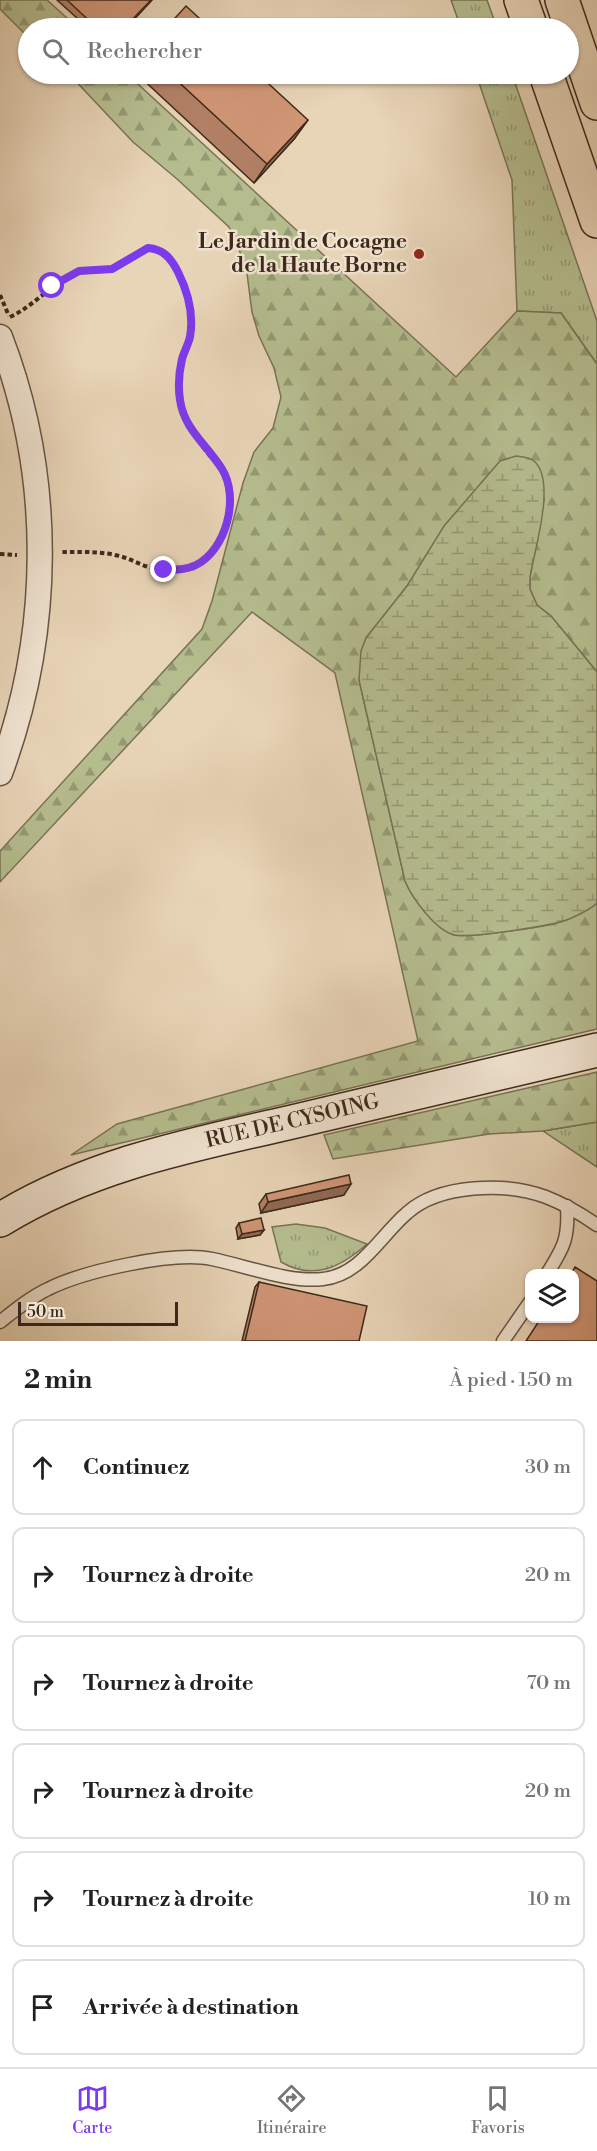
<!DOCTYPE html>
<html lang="fr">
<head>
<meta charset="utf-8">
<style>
  :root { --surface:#fff; --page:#f2f2f2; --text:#202124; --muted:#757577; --line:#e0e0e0; --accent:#7c3aed }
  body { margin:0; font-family:"Libre Bodoni",serif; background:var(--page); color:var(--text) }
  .controls { position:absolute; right:18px; bottom:18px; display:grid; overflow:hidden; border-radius:12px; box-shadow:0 2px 4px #0004 }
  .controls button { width:54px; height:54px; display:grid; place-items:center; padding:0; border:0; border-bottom:2px solid var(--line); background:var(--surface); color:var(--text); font:30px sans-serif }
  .scale { position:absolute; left:18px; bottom:15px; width:160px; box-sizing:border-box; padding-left:6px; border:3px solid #3d291b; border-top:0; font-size:16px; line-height:21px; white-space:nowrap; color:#3d291b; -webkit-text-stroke:4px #f0e3d0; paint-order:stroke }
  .stop { position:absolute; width:18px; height:18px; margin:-14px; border:4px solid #7c3aed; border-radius:50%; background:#fff }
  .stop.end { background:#7c3aed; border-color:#fff; box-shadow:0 2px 6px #0008 }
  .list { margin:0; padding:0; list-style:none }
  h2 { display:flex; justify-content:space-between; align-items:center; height:78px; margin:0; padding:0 24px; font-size:26px }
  h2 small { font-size:20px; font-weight:400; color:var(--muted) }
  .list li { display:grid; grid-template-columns:39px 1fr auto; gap:18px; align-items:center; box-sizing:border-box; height:96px; margin:0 12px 12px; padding:0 12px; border:2px solid var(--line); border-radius:12px }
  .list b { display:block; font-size:22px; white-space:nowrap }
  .list em { font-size:20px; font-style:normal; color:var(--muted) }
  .icon { flex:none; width:33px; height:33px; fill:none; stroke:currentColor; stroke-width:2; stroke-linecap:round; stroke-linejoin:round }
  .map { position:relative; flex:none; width:597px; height:1341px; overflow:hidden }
  .search { position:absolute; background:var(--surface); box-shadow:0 2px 4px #0004; left:18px; right:18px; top:18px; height:66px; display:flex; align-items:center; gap:15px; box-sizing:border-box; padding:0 21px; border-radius:33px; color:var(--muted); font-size:22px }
  .sheet { height:726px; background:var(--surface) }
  nav { display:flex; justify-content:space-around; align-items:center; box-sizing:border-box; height:84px; border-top:2px solid var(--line); background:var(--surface); font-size:16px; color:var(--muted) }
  nav a { display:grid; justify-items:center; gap:3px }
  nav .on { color:var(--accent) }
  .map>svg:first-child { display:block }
  .grass { fill:url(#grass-tufts); stroke:#797355; stroke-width:1.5 }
  .forest { fill:url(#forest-firs); stroke:#797355; stroke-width:1.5 }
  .wetland { fill:url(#wetland-marsh); stroke:#797355; stroke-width:1.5 }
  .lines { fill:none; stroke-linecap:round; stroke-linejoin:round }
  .service-casing { stroke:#685442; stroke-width:15 }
  .minor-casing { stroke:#685442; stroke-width:27 }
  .secondary-casing { stroke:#3d291b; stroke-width:36 }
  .motorway-casing { stroke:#3d291b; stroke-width:36 }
  .path { stroke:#3d291b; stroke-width:4; stroke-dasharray:4.5 3; stroke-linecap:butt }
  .service { stroke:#f0e3d0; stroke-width:12 }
  .minor { stroke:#f0e3d0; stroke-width:24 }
  .secondary { stroke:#f0e3d0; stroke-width:33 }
  .motorway { stroke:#e8d4b7; stroke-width:33 }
  .wall { fill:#b28065; stroke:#3d291b; stroke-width:1.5 }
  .shaded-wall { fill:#916852; stroke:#3d291b; stroke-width:1.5 }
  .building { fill:#cf9575; stroke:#3d291b; stroke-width:1.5 }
  .route { stroke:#7c3aed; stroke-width:8 }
  .poi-dot { fill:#8f2418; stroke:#f0e3d0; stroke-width:2 }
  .labels { text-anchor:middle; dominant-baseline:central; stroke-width:5; stroke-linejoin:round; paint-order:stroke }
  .poi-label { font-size:21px; font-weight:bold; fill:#3d291b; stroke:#f0e3d0; text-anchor:end }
  .street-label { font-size:21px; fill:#3d291b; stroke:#f0e3d0 }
</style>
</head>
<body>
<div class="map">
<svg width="597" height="1341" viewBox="0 0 597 1341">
  <defs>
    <pattern id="grass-tufts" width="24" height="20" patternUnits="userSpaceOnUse" patternTransform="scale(1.5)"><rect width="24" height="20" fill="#b5bd8f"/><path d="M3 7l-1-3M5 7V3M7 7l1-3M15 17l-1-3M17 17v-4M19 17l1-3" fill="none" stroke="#949a74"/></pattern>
    <pattern id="forest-firs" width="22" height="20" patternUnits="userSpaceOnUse" patternTransform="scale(1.5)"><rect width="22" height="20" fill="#b5bd8f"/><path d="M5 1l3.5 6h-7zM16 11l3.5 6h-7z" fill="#949a74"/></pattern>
    <pattern id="wetland-marsh" width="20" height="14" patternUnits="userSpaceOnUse" patternTransform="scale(1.5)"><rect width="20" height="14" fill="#b5bd8f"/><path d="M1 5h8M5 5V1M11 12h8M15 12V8" fill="none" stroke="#949a74"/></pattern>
  </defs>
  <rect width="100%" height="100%" fill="#e8d4b7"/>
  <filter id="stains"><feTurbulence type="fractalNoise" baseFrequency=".00333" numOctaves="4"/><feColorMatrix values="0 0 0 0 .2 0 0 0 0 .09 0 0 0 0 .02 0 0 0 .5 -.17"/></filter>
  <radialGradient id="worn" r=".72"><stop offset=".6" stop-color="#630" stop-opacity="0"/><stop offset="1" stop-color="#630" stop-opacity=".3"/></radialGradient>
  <!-- grass -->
  <g class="grass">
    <path d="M451,0h36l10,28h-36z"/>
    <path d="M476,74h36l85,247v43l-36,-51 -44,-2 -5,-131z"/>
    <path d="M597,1122v45l-54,-36z"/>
    <path d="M296,1224l29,4 42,16c-26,23 -53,37 -86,18l-9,-35z"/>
  </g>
  <!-- forest -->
  <g class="forest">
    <path d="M0,0h47l31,28h-50v9l-28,-28z"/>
    <path d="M69,74h58l329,303 61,-66 44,2 36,51v308l-46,-56 -14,-11 -7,-16v-12l14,-78 -137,87 -41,52 -7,42 46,201c7,17 31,49 49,54 17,3 99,-9 115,-16 9,-4 21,-9 28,-16v126l-526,126 46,-31 301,-83 -83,-368 -83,-61 -252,270v-31l202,-222 10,-28 31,-118 11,-31 19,-24 8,-31 -7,-29 -15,-32 -7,-24 -6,-46 -17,-39 -52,-48 -44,-37z"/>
    <path d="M597,1072v50l-54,9 -54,3 -156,25 -9,-24z"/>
  </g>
  <!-- wetland -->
  <path class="wetland" d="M516,456c6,1 13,1 18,5 23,20 0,90 -4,116v12l7,16 14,11 46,56v231c-7,7 -19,12 -28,16 -16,7 -98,19 -114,16 -19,-4 -43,-37 -50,-54l-46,-201 2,-29 5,-13 41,-52 37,-60 56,-65z"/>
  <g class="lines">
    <defs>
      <g id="service">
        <path d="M547,1274c17,-27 22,-36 20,-68"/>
        <path d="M0,1322c15,-12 31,-25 48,-33 36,-18 125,-38 164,-30 35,7 77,24 111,20 38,-4 57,-43 84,-66 32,-29 99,-31 139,-16 18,7 35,17 51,28"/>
        <path d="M503,1341l27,-39"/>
      </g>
      <path id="minor" d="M0,337c54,140 52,296 0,436"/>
      <g id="secondary">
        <path id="s1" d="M0,1220c89,-55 191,-75 292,-98 101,-24 203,-48 305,-72"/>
      </g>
      <g id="motorway">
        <path d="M521,0l10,28"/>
        <path d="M562,0l35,103"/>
        <path d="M546,74l51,147"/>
      </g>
    </defs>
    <!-- service casing -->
    <use href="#service" class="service-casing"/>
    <!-- minor casing -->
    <use href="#minor" class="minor-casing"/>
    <!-- secondary casing -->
    <use href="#secondary" class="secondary-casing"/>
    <!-- motorway casing -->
    <use href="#motorway" class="motorway-casing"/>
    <!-- path -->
    <g class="path">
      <path d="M0,295l9,21"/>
      <path d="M10,317c23,-11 39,-30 61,-42 13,-6 28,-2 41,-6 14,-4 23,-16 36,-21 15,1 23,10 30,24 10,20 16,42 12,66 -2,7 -6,14 -8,21 -3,13 -4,28 -2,41 4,21 17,40 30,56 4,4 9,9 12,14 13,22 8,58 -7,78 -17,22 -44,27 -70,18 -10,-4 -19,-9 -30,-11 -18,-4 -36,-3 -54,-3"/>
      <path d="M0,554l17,1"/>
    </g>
    <!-- service -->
    <use href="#service" class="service"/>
    <!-- minor -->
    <use href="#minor" class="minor"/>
    <!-- secondary -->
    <use href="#secondary" class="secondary"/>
    <!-- motorway -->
    <use href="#motorway" class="motorway"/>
  </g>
  <!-- wall -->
  <g class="wall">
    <path d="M57,0h95l-26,28h-38z"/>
    <path d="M137,74h121l37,64 -41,45z"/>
    <path d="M266,1194l78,1 -83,18 -2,-9z"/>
    <path d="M239,1223l25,7 -4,5 -22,4 -2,-11z"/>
    <path d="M259,1282l100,59h-117l13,-54z"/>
  </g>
  <!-- shaded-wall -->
  <g class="shaded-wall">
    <path d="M152,0l-26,28h-2z"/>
    <path d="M308,120l-13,18 -41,45 13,-19z"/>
    <path d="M351,1184l-7,11 -83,18 7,-11z"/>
    <path d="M264,1230l-4,5 -22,4 4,-5z"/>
  </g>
  <!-- building -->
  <g class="building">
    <path d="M67,0h84l-27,28h-27z"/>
    <path d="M186,6l24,22h-44z"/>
    <path d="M170,74h88l50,46 -41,44z"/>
    <path d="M349,1175l2,9 -83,18 -2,-8z"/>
    <path d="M261,1218l3,12 -22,4 -3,-11z"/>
    <path d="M575,1267l22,14v60h-71l15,-23h33v-44h-3z"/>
    <path d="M259,1282l108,24 -8,35h-114z"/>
  </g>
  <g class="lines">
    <!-- route -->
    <path class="route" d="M52,286l27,-15 33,-2 36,-21c15,1 23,10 30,24 10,20 16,42 12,65 -2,8 -6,15 -8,22 -3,13 -4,28 -2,41 4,29 27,45 42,69 18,29 4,81 -26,96 -10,5 -22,5 -32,5"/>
  </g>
  <!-- markers -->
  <circle class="poi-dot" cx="419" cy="254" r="6"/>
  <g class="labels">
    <!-- poi labels -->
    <g class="poi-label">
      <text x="407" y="242">Le Jardin de Cocagne<tspan x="407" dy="24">de la Haute Borne</tspan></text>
    </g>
    <!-- street labels -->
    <g class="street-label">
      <text stroke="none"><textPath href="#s1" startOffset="310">RUE DE CYSOING</textPath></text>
    </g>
  </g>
  <rect width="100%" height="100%" filter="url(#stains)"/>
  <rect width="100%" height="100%" fill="url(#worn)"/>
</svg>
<div class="controls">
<button><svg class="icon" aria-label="layers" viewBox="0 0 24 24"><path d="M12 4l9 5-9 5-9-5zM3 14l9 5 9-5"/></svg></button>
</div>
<div class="scale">50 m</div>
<div class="stop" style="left:52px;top:286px"></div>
<div class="stop end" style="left:164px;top:570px"></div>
<div class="search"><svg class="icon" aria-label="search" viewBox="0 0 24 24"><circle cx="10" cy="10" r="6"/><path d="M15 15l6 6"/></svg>Rechercher</div>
</div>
<section class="sheet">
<h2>2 min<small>À pied · 150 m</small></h2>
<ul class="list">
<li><svg class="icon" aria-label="ahead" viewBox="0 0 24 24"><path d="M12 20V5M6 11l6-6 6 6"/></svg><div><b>Continuez</b></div><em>30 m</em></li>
<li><svg class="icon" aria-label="right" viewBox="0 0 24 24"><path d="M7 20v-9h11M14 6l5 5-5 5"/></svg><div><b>Tournez à droite</b></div><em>20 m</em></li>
<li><svg class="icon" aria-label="right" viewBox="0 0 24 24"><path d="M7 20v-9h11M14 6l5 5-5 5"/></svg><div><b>Tournez à droite</b></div><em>70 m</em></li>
<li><svg class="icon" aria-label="right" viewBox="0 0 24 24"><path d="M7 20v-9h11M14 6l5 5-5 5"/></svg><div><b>Tournez à droite</b></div><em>20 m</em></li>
<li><svg class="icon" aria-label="right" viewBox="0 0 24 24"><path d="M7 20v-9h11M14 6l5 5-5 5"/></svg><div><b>Tournez à droite</b></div><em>10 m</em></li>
<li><svg class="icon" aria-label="arrive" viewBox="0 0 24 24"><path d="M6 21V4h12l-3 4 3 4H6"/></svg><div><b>Arrivée à destination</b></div></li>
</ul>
</section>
<nav>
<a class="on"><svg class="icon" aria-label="map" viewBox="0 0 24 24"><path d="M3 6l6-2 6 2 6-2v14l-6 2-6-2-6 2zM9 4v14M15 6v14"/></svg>Carte</a>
<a><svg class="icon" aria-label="directions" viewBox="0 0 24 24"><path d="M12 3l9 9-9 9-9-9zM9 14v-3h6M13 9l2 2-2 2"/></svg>Itinéraire</a>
<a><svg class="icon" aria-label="saved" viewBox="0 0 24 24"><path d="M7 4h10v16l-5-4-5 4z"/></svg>Favoris</a>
</nav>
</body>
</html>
